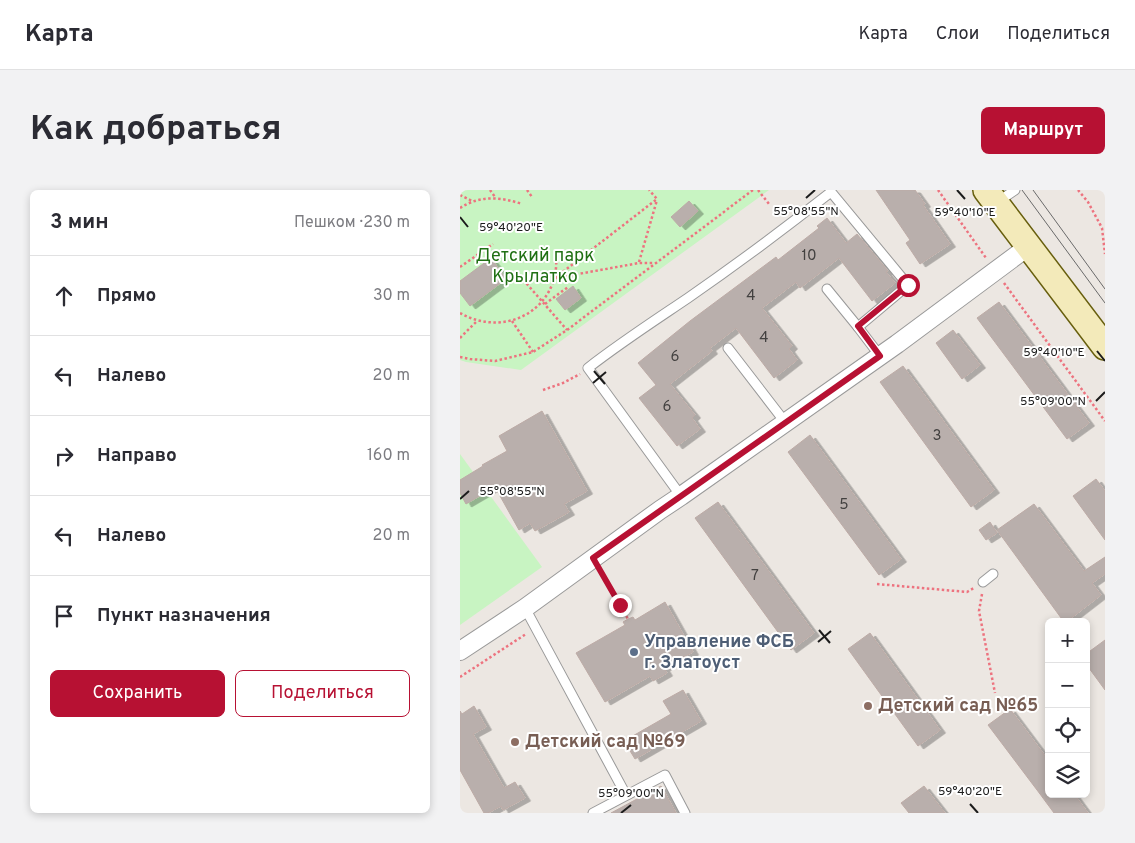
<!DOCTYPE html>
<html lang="ru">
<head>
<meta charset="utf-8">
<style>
  :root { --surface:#fff; --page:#f2f2f3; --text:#2b2b33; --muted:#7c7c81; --line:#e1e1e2; --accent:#b71133 }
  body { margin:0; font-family:Overpass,sans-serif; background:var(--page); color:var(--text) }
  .controls { position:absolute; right:15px; bottom:15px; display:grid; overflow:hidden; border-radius:8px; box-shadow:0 2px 8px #0003 }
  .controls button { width:45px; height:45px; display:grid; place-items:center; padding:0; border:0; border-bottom:1px solid var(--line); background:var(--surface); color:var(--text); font:25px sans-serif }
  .stop { position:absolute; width:15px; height:15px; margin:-11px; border:4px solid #b71133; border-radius:50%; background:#fff }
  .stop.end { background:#b71133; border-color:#fff; box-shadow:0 1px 5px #0008 }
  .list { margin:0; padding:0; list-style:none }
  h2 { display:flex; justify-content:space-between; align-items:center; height:65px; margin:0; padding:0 20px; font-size:21px }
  h2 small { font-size:16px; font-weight:400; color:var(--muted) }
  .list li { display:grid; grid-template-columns:32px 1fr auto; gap:15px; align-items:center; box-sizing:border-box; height:80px; padding:0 20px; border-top:1px solid var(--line) }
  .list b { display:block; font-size:19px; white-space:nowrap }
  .list em { font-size:16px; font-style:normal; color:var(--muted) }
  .actions { display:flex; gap:10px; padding:15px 20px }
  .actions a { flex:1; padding:11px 0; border:1px solid var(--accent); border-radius:8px; text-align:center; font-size:18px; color:var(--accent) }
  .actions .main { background:var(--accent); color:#fff }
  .icon { flex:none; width:28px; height:28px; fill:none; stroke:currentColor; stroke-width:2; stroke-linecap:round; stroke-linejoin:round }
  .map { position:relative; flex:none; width:645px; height:623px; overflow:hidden; border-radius:8px }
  header { display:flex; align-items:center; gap:30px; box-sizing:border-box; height:70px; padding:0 25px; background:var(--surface); border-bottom:1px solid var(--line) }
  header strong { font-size:24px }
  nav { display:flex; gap:28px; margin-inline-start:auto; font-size:18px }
  .intro { display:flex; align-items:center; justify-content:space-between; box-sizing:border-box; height:120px; padding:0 30px }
  h1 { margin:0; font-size:35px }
  .button { padding:12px 22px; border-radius:8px; background:var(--accent); color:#fff; font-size:18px; font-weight:700 }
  main { display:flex; gap:30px; padding:0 30px }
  aside { flex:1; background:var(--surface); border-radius:8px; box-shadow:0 2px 8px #0003 }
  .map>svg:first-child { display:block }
  .park { fill:#c8f4c2 }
  .building { fill:#b9afac; stroke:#bdaba6; filter:url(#shadow) }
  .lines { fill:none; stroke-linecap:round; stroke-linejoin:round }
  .lane-casing { stroke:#999; stroke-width:11 }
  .street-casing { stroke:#999; stroke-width:20 }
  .secondary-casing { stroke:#685f0e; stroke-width:28 }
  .path { stroke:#ed737f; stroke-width:2.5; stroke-dasharray:2.5 2.5; stroke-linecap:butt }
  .lane { stroke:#fff; stroke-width:9 }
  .street { stroke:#fff; stroke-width:18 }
  .secondary { stroke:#f3eaba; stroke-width:25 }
  .tram { stroke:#6a6a6a; stroke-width:1 }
  .route { stroke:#b71133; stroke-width:6 }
  .ticks { fill:none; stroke:#1c1c1c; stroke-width:2 }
  .service-dot { fill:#5c6f8a; stroke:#fff; stroke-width:2 }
  .education-dot { fill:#8d6e63; stroke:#fff; stroke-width:2 }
  .labels { text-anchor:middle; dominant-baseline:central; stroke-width:4; stroke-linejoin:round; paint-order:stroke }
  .number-label { font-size:15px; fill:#434140 }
  .park-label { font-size:18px; fill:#207014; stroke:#fff }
  .service-label { font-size:18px; font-weight:bold; fill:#4e5e75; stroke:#fff; text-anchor:start }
  .education-label { font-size:18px; font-weight:bold; fill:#785e54; stroke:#fff; text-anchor:start }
  .ticks-label { font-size:12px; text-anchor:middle; fill:#1c1c1c; stroke:#fff; stroke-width:4; stroke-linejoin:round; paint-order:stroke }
</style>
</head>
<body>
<header>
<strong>Карта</strong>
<nav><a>Карта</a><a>Слои</a><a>Поделиться</a></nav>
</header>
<div class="intro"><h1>Как добраться</h1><a class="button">Маршрут</a></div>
<main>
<aside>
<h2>3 мин<small>Пешком · 230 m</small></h2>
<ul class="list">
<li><svg class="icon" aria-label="ahead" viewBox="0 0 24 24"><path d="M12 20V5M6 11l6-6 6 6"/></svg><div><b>Прямо</b></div><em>30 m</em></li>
<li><svg class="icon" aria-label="left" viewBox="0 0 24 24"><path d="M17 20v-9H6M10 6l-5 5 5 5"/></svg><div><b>Налево</b></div><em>20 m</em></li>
<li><svg class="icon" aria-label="right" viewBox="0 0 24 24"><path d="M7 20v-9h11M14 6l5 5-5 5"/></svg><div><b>Направо</b></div><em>160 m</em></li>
<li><svg class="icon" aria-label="left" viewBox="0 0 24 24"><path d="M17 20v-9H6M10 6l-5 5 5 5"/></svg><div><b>Налево</b></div><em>20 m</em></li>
<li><svg class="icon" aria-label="arrive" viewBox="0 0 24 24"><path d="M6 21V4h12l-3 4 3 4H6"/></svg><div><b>Пункт назначения</b></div></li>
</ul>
<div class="actions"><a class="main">Сохранить</a><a>Поделиться</a></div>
</aside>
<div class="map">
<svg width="645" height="623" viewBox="0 0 645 623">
  <defs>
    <filter id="shadow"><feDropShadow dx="5.5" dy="3" stdDeviation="0" flood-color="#0004"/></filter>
  </defs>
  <rect width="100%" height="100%" fill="#ece7e2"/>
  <!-- park -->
  <g class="park">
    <path d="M0,0h309l-248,180 -55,-8 -6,-2z"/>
    <path d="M0,264l82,113 -82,58z"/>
  </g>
  <!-- building -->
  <g class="building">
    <path d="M416,0h39l10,14 -2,1 27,39 -30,20 -14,-21 4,-3z"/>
    <path d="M229,11l9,10 -18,16 -9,-10z"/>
    <path d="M367,28l19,25 11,-9 31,37 -2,1 9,11 -23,18 -33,-43 -39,30 -4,-6 -34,26 30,38 -3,3 8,11 -23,18 -38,-50 -26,20 2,3 -42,33 25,31 -3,3 8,11 -23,17 -38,-48 17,-13 -18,-22 52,-42 86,-64 2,3 41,-32 -2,-2z"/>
    <path d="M31,68l15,21 -36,27 -10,-13v-12z"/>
    <path d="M113,96l8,12 -16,12 -9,-11z"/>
    <path d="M539,112l90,121 -22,16 -90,-121z"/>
    <path d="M493,140l27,35 -18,14 -26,-36z"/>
    <path d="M443,176l91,124 -23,17 -91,-125z"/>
    <path d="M82,221l45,80 -23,13 5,8 -34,19 -5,-8 -11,7 -24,-43 -29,17 -6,-11v-13l23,-14 -1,-1 25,-14 -8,-15z"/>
    <path d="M350,245l91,124 -22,16 -91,-123z"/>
    <path d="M636,289l9,12v49l-32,-44z"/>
    <path d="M258,312l96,131 -23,17 -96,-132z"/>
    <path d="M574,314l50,67 21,-14v17l-13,9 9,12 -35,27h-2l-67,-92z"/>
    <path d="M530,332l7,11 -11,7 -7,-10z"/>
    <path d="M205,412l28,50 -29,16 3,5 -14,8 -3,-5 -45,26 -29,-49 49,-28 -2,-3 5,-3 5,-2 2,3z"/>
    <path d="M410,443l70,97 -22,16 -70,-97z"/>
    <path d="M645,450v50l-19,-26v-10z"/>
    <path d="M223,500l18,31 -66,38 -11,-18 47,-27 -8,-13z"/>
    <path d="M14,516l12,21 -13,7 31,54 11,-6 10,16 -22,12 -2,-4 -13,7h-4l-24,-43v-59l2,3z"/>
    <path d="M550,519l39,52v33h25l14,19h-34l-14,-19 -52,-69z"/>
    <path d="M201,596l15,27h-65z"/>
    <path d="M464,596l21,27h-36l-8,-10z"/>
  </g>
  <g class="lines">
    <defs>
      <g id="lane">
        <path d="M536,13l19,-13"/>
        <path d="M367,99l31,38"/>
        <path d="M268,158l57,74"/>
        <path d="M221,306l-93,-128c32,-25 66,-47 100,-70 49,-34 96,-69 143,-106l77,93 -50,42 22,29"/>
        <path d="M523,392l10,-8"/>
        <path d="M65,418l101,187"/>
        <path d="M133,623l72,-38 20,38"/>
      </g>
      <path id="street" d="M0,461l65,-43 135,-98 21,-14 216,-152 132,-98"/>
      <path id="secondary" d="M526,0l119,157"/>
    </defs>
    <!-- lane casing -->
    <use href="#lane" class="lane-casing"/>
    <!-- street casing -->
    <use href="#street" class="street-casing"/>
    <!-- secondary casing -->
    <use href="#secondary" class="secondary-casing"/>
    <!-- path -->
    <g class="path">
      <path d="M30,0l5,7"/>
      <path d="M67,0l5,7"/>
      <path d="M298,0l11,14"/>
      <path d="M478,0l48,68"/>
      <path d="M618,0l10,12 14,26 3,26"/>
      <path d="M0,5l12,6"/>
      <path d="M0,18c20,-13 41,-11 62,-4"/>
      <path d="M179,72l18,-62"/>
      <path d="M0,77l33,-23"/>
      <path d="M60,86l47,54"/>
      <path d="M95,88l102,-79 -8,-9"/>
      <path d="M96,88l83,-15h15"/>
      <path d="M544,93l101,138"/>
      <path d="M85,114l23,-17"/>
      <path d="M0,123c46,26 101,-4 96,-59"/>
      <path d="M52,131l21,31"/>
      <path d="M0,148l17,-17"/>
      <path d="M0,167l10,2 25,2 38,-9 34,-22 186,-140"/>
      <path d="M83,200l20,-7 17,-9"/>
      <path d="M141,383l27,46"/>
      <path d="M417,394l90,8 7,-4"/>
      <path d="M522,404l-3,17 16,82"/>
      <path d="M0,487l66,-43"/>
    </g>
    <!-- lane -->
    <use href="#lane" class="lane"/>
    <!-- street -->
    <use href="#street" class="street"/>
    <!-- secondary -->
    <use href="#secondary" class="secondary"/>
    <!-- tram -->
    <g class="tram">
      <path d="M562,0l83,113"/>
      <path d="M573,0l72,99"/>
    </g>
  </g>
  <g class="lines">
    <!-- route -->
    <path class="route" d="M160,415l-27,-47 287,-202 -22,-30 50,-41"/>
  </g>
  <!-- ticks -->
  <path class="ticks" d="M497,0l8,9M346,8l9,-8M0,27l8,10M637,161l8,10M134,181l11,13M133,193l13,-11M636,211l9,-9M0,309l9,-8M359,440l11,13M358,452l13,-11M510,614l8,9M161,623l10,-8"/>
  <!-- markers -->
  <circle class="service-dot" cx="174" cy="462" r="5"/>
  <g class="education-dot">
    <circle cx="408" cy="516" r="5"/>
    <circle cx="55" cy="552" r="5"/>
  </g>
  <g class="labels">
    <!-- number labels -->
    <g class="number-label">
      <text x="349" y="66">10</text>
      <text x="291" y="106">4</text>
      <text x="304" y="148">4</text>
      <text x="215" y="167">6</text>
      <text x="207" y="217">6</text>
      <text x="477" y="246">3</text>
      <text x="384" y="315">5</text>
      <text x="295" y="386">7</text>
    </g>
    <!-- park labels -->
    <g class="park-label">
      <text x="75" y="66">Детский парк<tspan x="75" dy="21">Крылатко</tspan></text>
    </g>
    <!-- service labels -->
    <g class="service-label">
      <text x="184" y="452">Управление ФСБ<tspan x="184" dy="21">г. Златоуст</tspan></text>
    </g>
    <!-- education labels -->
    <g class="education-label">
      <text x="418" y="516">Детский сад №65</text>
      <text x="65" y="552">Детский сад №69</text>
    </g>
  </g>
  <g class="ticks-label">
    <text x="346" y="25">55°08'55"N</text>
    <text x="505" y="26">59°40'10"E</text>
    <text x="51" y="41">59°40'20"E</text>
    <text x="594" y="166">59°40'10"E</text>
    <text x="593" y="215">55°09'00"N</text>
    <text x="52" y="305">55°08'55"N</text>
    <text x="510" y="605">59°40'20"E</text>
    <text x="171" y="607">55°09'00"N</text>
  </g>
</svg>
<div class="controls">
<button>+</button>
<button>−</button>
<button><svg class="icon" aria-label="locate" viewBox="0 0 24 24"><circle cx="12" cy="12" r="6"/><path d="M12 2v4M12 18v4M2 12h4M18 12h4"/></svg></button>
<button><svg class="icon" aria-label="layers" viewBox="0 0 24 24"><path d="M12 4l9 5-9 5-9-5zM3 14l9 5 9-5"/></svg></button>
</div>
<div class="stop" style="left:448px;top:95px"></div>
<div class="stop end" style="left:160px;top:415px"></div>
</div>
</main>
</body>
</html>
